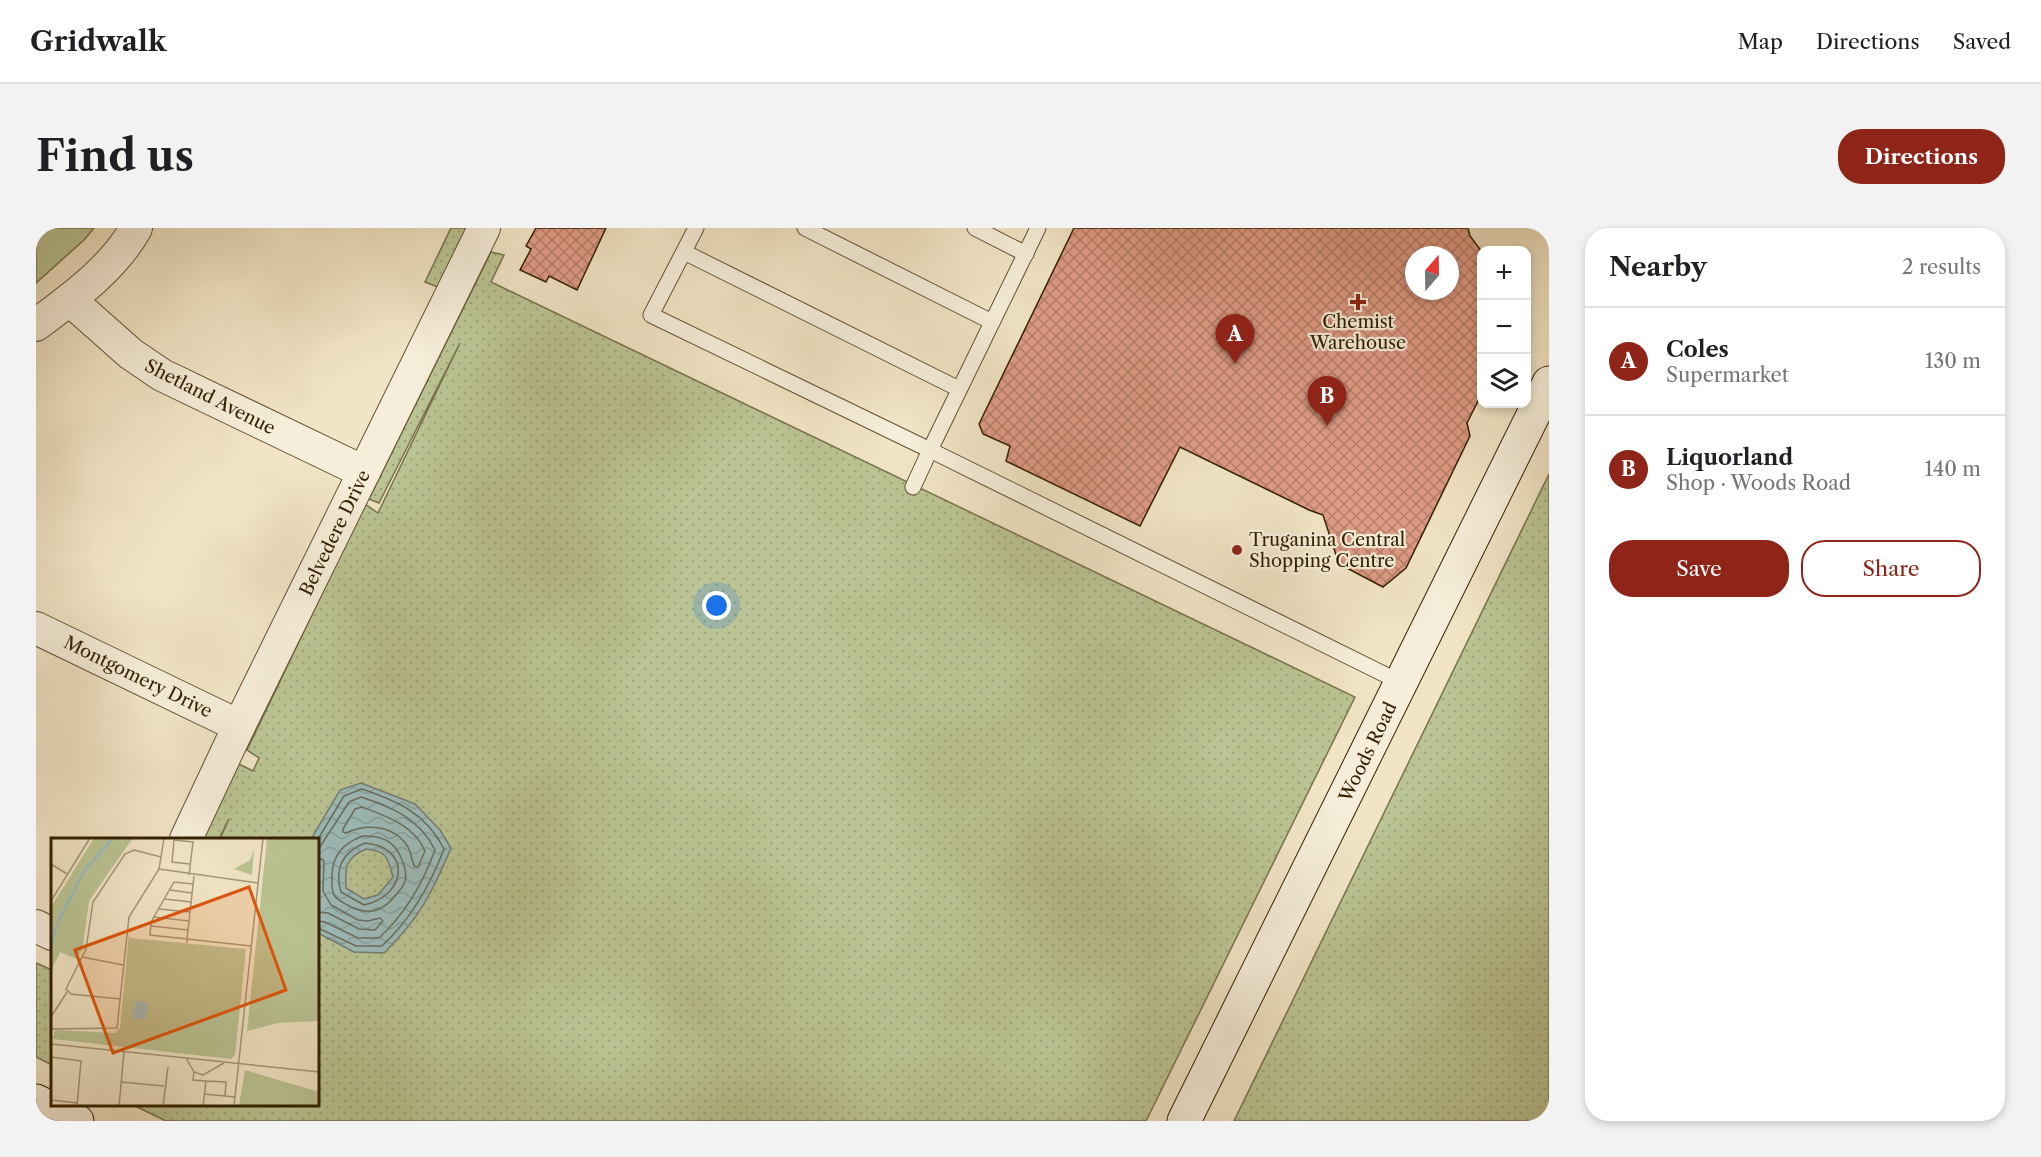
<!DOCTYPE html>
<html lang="en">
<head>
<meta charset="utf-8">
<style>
  :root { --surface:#fff; --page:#f2f2f2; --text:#202124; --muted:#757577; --line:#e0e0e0; --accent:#8f2418 }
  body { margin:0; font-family:"Libre Caslon Text",serif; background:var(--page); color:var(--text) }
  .controls { position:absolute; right:18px; top:18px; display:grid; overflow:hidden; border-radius:12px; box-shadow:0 3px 9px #0003 }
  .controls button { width:54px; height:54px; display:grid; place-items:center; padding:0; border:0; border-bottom:2px solid var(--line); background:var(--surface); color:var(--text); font:30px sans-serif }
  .compass { position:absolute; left:1369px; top:18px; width:54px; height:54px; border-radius:50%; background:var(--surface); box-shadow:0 3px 9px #0003; rotate:20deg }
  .you { position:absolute; left:681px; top:378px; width:21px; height:21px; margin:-15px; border:4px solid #fff; border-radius:50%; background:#1a73e8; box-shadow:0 0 0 9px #1a73e833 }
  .badge { display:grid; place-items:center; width:39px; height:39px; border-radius:50%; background:var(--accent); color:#fff; font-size:20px; font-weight:700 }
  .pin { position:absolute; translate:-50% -50px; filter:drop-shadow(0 2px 3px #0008) }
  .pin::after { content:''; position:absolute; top:32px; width:21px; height:18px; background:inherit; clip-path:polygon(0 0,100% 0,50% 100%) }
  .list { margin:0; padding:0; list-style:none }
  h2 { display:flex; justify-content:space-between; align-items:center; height:78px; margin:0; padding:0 24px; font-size:26px }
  h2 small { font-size:20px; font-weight:400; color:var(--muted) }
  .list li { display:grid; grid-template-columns:39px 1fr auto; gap:18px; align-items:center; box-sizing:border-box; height:108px; padding:0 24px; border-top:2px solid var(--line) }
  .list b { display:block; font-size:22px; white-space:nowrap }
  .list p { margin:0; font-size:20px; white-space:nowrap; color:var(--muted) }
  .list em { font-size:20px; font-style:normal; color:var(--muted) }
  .actions { display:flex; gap:12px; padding:18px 24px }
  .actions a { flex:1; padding:14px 0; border:2px solid var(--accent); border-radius:24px; text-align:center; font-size:21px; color:var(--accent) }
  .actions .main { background:var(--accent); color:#fff }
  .icon { flex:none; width:33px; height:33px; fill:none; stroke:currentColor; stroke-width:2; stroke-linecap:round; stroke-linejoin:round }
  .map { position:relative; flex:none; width:1513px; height:893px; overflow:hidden; border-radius:24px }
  header { display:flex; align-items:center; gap:36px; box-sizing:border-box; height:84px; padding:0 30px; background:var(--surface); border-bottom:2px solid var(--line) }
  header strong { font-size:28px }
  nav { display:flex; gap:33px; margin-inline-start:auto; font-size:21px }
  .intro { display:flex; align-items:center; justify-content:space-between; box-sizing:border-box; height:144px; padding:0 36px }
  h1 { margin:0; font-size:42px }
  .button { padding:15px 27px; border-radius:24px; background:var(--accent); color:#fff; font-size:21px; font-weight:700 }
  main { display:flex; gap:36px; padding:0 36px }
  aside { flex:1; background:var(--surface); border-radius:24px; box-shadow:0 3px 9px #0003 }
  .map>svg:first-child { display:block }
  .grass { fill:url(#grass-dots); stroke:#78724b; stroke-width:1.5 }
  .park { fill:#bbc494; stroke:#78724b; stroke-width:1.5 }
  .water { fill:url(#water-waves); stroke:#737e72; stroke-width:1.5; fill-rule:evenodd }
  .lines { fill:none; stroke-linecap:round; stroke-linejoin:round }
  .shore { stroke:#686e5f; stroke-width:1.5 }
  .building { fill:url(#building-cross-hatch); stroke:#342002; stroke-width:1.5; fill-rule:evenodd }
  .lane-casing { stroke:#635133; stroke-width:17 }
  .street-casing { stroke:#635133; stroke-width:34 }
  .secondary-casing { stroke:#342002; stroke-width:35 }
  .lane { stroke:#f6eeda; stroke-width:15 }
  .street { stroke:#f6eeda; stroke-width:32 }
  .secondary { stroke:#f6eeda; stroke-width:33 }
  .poi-dot { fill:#8f2418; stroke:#f6eeda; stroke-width:2 }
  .labels { text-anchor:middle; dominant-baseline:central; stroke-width:4.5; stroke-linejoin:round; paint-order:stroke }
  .poi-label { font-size:18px; fill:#342002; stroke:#f6eeda }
  .street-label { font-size:18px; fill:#342002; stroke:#f6eeda }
  .inset-river { fill:none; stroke:#9dbdbc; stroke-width:3 }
  .inset-road { fill:none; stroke:#a59678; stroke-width:1.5 }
  .view { fill:#df560c; fill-opacity:0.15; stroke:#df560c; stroke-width:3 }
  .inset-edge { fill:none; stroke:#342002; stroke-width:3 }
</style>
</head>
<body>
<header>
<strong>Gridwalk</strong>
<nav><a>Map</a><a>Directions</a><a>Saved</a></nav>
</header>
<div class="intro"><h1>Find us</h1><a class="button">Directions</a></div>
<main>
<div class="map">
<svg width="1513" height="893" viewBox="0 0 1513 893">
  <defs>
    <pattern id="grass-dots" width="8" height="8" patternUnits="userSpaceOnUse" patternTransform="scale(1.5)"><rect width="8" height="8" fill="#bbc494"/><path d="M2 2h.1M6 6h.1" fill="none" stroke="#a1a87e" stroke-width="1.8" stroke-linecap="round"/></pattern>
    <pattern id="water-waves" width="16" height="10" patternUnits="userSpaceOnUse" patternTransform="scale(1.5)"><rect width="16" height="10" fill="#9dbdbc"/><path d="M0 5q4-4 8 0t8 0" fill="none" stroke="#88a2a0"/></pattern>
    <pattern id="building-cross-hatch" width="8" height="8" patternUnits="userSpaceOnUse" patternTransform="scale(1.5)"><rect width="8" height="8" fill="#de9b85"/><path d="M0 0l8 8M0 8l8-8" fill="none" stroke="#b57e6b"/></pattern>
  </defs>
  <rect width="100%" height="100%" fill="#f1e5c6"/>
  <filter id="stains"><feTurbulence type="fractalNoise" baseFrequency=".00333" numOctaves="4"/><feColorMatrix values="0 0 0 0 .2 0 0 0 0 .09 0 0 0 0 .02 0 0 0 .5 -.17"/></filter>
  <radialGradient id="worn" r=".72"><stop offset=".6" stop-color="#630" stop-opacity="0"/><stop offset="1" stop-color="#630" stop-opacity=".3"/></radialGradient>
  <!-- grass -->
  <g class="grass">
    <path d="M415,0h15l-28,59 -13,-5z"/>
    <path d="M455,24l13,3 -13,27 864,415 -209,424h-980l-33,-16 185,-1v-265h-98l9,-20 -10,20h-17l37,-75 14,7 6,-13 -12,-8 118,-246 13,9 82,-170 -81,160 -10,-4z"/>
    <path d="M1513,246v647h-315z"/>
    <path d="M0,735l16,7v95l-16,-8z"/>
  </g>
  <!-- park -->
  <path class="park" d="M0,0h58l-10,12 -48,43z"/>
  <!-- water -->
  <path class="water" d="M325,555l54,21 25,26 11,18c-19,45 -32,71 -67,105l-30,-1 -36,-19v-94h-7l29,-49zM330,621c21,2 22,9 27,28l-15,18 -14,4 -18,-11c-1,-21 -1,-30 20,-39z"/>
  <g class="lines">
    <!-- shore -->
    <g class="shore">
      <path d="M326,579c24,9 52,18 63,44l-7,16 -4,-1c-2,-6 -3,-13 -6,-19 -14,-22 -41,-24 -62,-14l-3,-1v-3l12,-20z"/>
      <path d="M327,608c25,-1 36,10 42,33 3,13 -3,19 -11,28 -13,16 -28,18 -45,9 -5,-3 -12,-6 -15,-11 -3,-6 -2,-13 -2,-19 0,-21 11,-33 31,-40z"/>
      <path d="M282,611l26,-43 18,-7c35,12 64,24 82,60 -14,37 -33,70 -62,97h-26l-38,-18"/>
      <path d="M329,615c47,4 42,53 -1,62l-23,-13c-7,-24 2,-40 24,-49z"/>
      <path d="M282,622l31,-48 12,-5c31,10 59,22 74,53 -12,33 -30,64 -56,88h-21l-33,-16 -7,-1"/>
      <path d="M282,632l4,-1 2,2 -1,30 8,14 27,15 10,1 12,-3 3,3 -8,9 -16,-1 -31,-16 -10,-1"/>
    </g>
  </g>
  <!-- building -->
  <g class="building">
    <path d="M500,0h70l-29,62 -28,-14 -3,6 -26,-12 11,-21 -5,-3z"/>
    <path d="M1038,0h394l2,8 12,16v141l-15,30 3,13 -64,132 -23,19 -44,-23 -16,-49 -14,-5 -129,-63 -40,79 -134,-65 4,-15 -27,-12 -4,-10zM1378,27h36v36h-36z"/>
  </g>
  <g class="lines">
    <defs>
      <g id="lane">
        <path d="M660,0l-45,87 279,135 -17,37"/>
        <path d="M769,0l187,94"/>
        <path d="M939,0l51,26"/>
        <path d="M1002,0l-108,222 472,233"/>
        <path d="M648,24l275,137"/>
      </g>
      <g id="street">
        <path d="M34,72l61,54 31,21 202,97"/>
        <path d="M0,97c36,-27 78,-57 100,-97"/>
        <path d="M0,400l203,98"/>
        <path d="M150,611l53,-113 245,-498"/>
        <path d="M0,698l16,8"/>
      </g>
      <g id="secondary">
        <path d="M0,873l41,20"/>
        <path d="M1148,893l365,-738"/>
      </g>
    </defs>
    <!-- lane casing -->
    <use href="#lane" class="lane-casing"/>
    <!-- street casing -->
    <use href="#street" class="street-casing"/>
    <!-- secondary casing -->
    <use href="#secondary" class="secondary-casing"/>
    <!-- lane -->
    <use href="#lane" class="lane"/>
    <!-- street -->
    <use href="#street" class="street"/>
    <!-- secondary -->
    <use href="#secondary" class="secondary"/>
  </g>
  <!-- markers -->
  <g class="poi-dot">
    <path d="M1319 65h6v6h6v6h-6v6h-6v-6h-6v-6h6z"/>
    <circle cx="1201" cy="322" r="6"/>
  </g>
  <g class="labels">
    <!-- poi labels -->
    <g class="poi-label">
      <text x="1322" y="94">Chemist<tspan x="1322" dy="21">Warehouse</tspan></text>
      <text x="1213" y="312" text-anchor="start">Truganina Central<tspan x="1213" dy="21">Shopping Centre</tspan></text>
    </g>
    <!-- street labels -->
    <g class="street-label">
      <text transform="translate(174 169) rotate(27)">Shetland Avenue</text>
      <text transform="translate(299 305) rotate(-64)">Belvedere Drive</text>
      <text transform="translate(102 449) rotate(26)">Montgomery Drive</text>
      <text transform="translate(1332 524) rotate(-64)">Woods Road</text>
    </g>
  </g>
  <!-- overview -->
  <g transform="translate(15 610)">
    <rect width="268" height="268" fill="#f1e5c6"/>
    <path d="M216,0h52v183l-41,2 -31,8zM78,96l1,4 116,11 -11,106 -4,4 -178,-20 2,-9 60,3 5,-5z" fill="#bbc494"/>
    <path d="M43,0h39l-44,63 -6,45 -6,13 -17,-7 -9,19v-64zM203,11l-2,26 -18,-6 16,-9zM194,232l74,22v14h-80z" fill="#bbc494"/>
    <path d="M85,162l13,4 -3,15h-12l-2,-4z" fill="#9dbdbc"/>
    <path class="inset-river" d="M0,107l7,-23 26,-51 29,-33"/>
    <path class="inset-road" d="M0,26l16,10M108,31l99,14M138,37l4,-33 -19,-2 -2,22 18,2M143,38l-7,63 64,7M119,52l22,3M114,61l26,3M0,63l39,-63M108,71l31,3M103,79l35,4M100,88l37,4M136,105v-4l-37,-4 1,-13 23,-40 19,2M31,119l41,8M69,161l-49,-5 -5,-5 20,-40 7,-47 32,-48 9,-4 27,7M0,179l16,-25M0,191l66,-1 12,-111 30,-48 5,-31M0,206l269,28M0,219l30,4 -4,45M135,220l8,14 9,3 21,-12M143,234l-1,8 13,1 -3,25M155,243l20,1 -1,14M70,244l43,4M153,256l31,3M0,262l27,3M68,268l5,-54M112,268l5,-39M183,268l29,-268"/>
    <path class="view" d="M198,49l37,103 -173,63 -38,-103z"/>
    <rect width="268" height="268" class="inset-edge"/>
  </g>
  <rect width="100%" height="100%" filter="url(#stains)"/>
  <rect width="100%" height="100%" fill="url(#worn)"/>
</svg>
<div class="controls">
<button>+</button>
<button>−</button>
<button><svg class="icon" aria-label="layers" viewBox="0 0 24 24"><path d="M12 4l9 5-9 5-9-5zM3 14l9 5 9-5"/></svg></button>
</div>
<svg class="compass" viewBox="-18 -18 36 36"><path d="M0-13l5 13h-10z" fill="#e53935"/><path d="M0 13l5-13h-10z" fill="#757577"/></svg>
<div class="you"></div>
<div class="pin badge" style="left:1199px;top:136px">A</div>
<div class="pin badge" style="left:1291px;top:198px">B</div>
</div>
<aside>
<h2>Nearby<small>2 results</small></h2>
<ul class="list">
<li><span class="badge">A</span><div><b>Coles</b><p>Supermarket</p></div><em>130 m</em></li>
<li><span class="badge">B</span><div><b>Liquorland</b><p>Shop · Woods Road</p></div><em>140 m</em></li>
</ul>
<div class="actions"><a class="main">Save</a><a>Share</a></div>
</aside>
</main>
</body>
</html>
